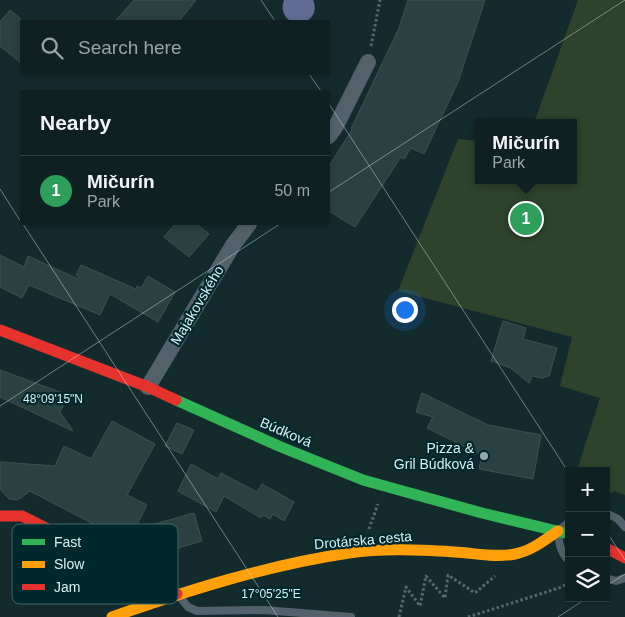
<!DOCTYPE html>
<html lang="en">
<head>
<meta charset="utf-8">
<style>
  :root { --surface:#0f2022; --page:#18282a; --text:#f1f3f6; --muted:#9ba3a5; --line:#2f3e40; --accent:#0f766e }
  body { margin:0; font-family:Arial,sans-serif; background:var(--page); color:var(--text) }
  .controls { position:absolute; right:15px; bottom:15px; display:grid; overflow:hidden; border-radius:0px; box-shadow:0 2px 8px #0003 }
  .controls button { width:45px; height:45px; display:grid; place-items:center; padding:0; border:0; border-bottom:1px solid var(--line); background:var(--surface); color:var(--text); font:25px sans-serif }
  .you { position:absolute; left:404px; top:309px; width:18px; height:18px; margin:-12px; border:4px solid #fff; border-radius:50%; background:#1a73e8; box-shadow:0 0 0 8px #1a73e833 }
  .badge { display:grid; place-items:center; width:32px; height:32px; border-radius:50%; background:var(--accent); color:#fff; font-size:16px; font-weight:700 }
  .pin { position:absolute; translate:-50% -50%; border:2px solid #fff; box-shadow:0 1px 5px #0006 }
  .popup { position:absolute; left:475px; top:119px; width:102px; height:65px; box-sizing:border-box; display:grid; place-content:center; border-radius:0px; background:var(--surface); filter:drop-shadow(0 1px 4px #0005); font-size:16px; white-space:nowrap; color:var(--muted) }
  .popup b { font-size:19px; color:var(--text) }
  .popup::after { content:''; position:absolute; left:50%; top:100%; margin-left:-10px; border:10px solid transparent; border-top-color:var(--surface) }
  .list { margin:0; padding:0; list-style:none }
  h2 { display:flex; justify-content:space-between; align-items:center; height:65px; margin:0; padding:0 20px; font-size:21px }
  h2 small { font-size:16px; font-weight:400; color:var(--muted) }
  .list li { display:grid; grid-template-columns:32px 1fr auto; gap:15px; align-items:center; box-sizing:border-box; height:70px; padding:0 20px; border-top:1px solid var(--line) }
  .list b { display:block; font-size:19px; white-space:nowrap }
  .list p { margin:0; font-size:16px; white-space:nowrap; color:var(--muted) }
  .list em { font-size:16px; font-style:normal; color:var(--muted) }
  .icon { flex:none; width:28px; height:28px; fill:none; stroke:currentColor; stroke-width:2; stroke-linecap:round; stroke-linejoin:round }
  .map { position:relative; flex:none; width:625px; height:617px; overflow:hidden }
  .search { position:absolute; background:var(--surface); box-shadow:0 2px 8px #0003; left:20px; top:20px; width:310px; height:55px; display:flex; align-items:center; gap:12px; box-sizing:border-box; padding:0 18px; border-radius:0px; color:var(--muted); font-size:19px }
  .panel { position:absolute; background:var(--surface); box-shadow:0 2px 8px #0003; left:20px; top:90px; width:310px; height:135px; border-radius:0px }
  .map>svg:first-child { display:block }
  .green { fill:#2d432b }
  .water { fill:#616c94 }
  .building { fill:#2a4141; stroke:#3f5050 }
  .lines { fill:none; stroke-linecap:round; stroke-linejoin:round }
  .path { stroke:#5a686e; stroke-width:3; stroke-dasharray:2.5 2.5; stroke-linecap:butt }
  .lane { stroke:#53626a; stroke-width:8 }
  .street { stroke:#53626a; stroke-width:16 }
  .fast { stroke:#30b455; stroke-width:11 }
  .slow { stroke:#ff9f0a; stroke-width:11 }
  .jam { stroke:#e5322d; stroke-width:11 }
  .ticks { fill:none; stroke:#d9eef1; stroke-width:1; stroke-opacity:0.45 }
  .poi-dot { fill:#94aaad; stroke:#00292d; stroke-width:2 }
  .labels { text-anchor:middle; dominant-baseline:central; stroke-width:4.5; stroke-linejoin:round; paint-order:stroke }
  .street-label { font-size:14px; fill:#d9eef1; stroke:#00292d }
  .poi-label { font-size:14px; fill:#d9eef1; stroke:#00292d; text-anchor:end }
  .key { fill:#00292d; stroke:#416468; stroke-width:1 }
  .key-label { font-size:14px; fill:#d9eef1 }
  .ticks-label { font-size:12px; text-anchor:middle; fill:#d9eef1; stroke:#00292d; stroke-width:4.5; stroke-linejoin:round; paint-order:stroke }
</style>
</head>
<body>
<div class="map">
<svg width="625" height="617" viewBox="0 0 625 617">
  <rect width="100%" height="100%" fill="#142b2e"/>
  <!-- green -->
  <path class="green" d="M578,0h47v495l-11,-4 -1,2 -7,-1v-21h-29l23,-73 -40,-12 12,-49 -174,-46 60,-152 20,2v39h96v-57h-40z"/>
  <!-- water -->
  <path class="water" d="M284,0h29c4,9 1,16 -6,21h-17c-7,-6 -9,-12 -6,-21z"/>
  <!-- building -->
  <g class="building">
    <path d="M134,0h62l-17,21h-64z"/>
    <path d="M408,0h77l-27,82 -34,72 -13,-6 -7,11 -3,-2 -46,70 -26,-16v-45l23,-36 -1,-1 48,-101z"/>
    <path d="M10,10l11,9v44l-21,-17v-24z"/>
    <path d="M175,224h22l12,10 -20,23 -25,-20z"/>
    <path d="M0,255l24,12 4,-11 50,23 1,-2 -3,-2 5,-10 55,24 1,-3 4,2 7,-12 27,16 -17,30 -48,-28 -10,21 -71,-30 -7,13 -22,-11z"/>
    <path d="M503,321l23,7 -3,11 34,9 -8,28 -7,2 -10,-2 -3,7 -18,-15 -20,-7z"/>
    <path d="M0,370l68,25 -8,17 13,19 -73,-34z"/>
    <path d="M422,393l66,32 53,10 -8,44 -54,-10 3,-14 -55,-27 6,-11 -17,-5z"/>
    <path d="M112,421l43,23 -28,51 20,10 -19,37 -98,-51 -12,9 -9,-1 -9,-10v-27l55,4 9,-20 27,13z"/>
    <path d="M177,423l17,7 -12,24 -17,-8z"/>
    <path d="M191,464l27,15 3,-6 36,19 5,-8 32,18 -10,19 -11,-7 -3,5 -7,-4 -2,3 -37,-22 -8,16 -38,-21z"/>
    <path d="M194,513l8,28 -45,13 -9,-28z"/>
  </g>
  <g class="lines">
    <!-- path -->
    <g class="path">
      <path d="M371,46l9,-46"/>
      <path d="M369,529l9,-25"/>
      <path d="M399,617l7,-30 14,19 6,-30 19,22 3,-23 27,18 20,-17"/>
      <path d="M468,617l94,-30 6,-4"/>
    </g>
    <!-- lane -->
    <g class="lane">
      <path d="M606,513l12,6 7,8"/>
      <path d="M569,522l-11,9c1,12 2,21 11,30"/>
      <path d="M606,578l10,3 9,-3"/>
      <path d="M180,597l8,10 9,4 67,-1 87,7"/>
    </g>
    <!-- street -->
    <g class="street">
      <path d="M329,136l7,-10 32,-64"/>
      <path d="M148,387l85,-142 16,-21"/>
    </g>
    <!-- fast -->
    <path class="fast" d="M176,400l105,47 82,33 119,33 87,21"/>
    <!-- slow -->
    <path class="slow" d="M112,617c77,-27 156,-52 237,-64 35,-5 70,-3 106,-1 19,1 40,6 60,2 16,-3 30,-14 43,-23"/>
    <!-- jam -->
    <g class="jam">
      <path d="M0,330l148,57 28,13"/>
      <path d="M0,516h22l155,78"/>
      <path d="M606,548l19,10"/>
    </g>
  </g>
  <!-- ticks -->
  <path class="ticks" d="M261,0l14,21M309,74l12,17M329,104l240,369M0,189l21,33M329,192l296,-192M23,224l255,393M0,406l280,-182M606,531l19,29M606,586l19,-12M558,617l29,-19"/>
  <!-- markers -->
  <circle class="poi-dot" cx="484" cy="456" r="5"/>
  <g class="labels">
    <!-- street labels -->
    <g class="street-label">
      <text transform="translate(197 305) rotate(-59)">Majakovského</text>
      <text transform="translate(286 432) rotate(23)">Búdková</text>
      <text transform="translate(363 540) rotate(-5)">Drotárska cesta</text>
    </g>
    <!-- poi labels -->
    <g class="poi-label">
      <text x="474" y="448">Pizza &amp;<tspan x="474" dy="16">Gril Búdková</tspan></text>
    </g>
  </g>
  <!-- legend -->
  <rect x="12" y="524" width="166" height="80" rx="8" class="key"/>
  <rect x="22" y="539" width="23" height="6" fill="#30b455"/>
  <rect x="22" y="561" width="23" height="7" fill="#ff9f0a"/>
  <rect x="22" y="584" width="23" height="6" fill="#e5322d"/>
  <g class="key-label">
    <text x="54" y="547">Fast</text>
    <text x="54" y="569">Slow</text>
    <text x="54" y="592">Jam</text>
  </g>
  <g class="ticks-label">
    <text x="53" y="403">48°09'15"N</text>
    <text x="271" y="598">17°05'25"E</text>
  </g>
</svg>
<div class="controls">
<button>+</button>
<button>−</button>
<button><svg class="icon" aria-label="layers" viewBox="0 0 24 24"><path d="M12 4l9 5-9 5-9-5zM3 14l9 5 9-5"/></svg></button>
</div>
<div class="you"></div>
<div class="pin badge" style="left:526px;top:219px;background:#2e9e5b">1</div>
<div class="popup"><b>Mičurín</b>Park</div>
<div class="search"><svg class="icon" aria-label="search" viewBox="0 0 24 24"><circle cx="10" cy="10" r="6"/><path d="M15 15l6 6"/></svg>Search here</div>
<section class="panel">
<h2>Nearby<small></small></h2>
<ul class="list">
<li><span class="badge" style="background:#2e9e5b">1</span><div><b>Mičurín</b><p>Park</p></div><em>50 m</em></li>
</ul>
</section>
</div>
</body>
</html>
